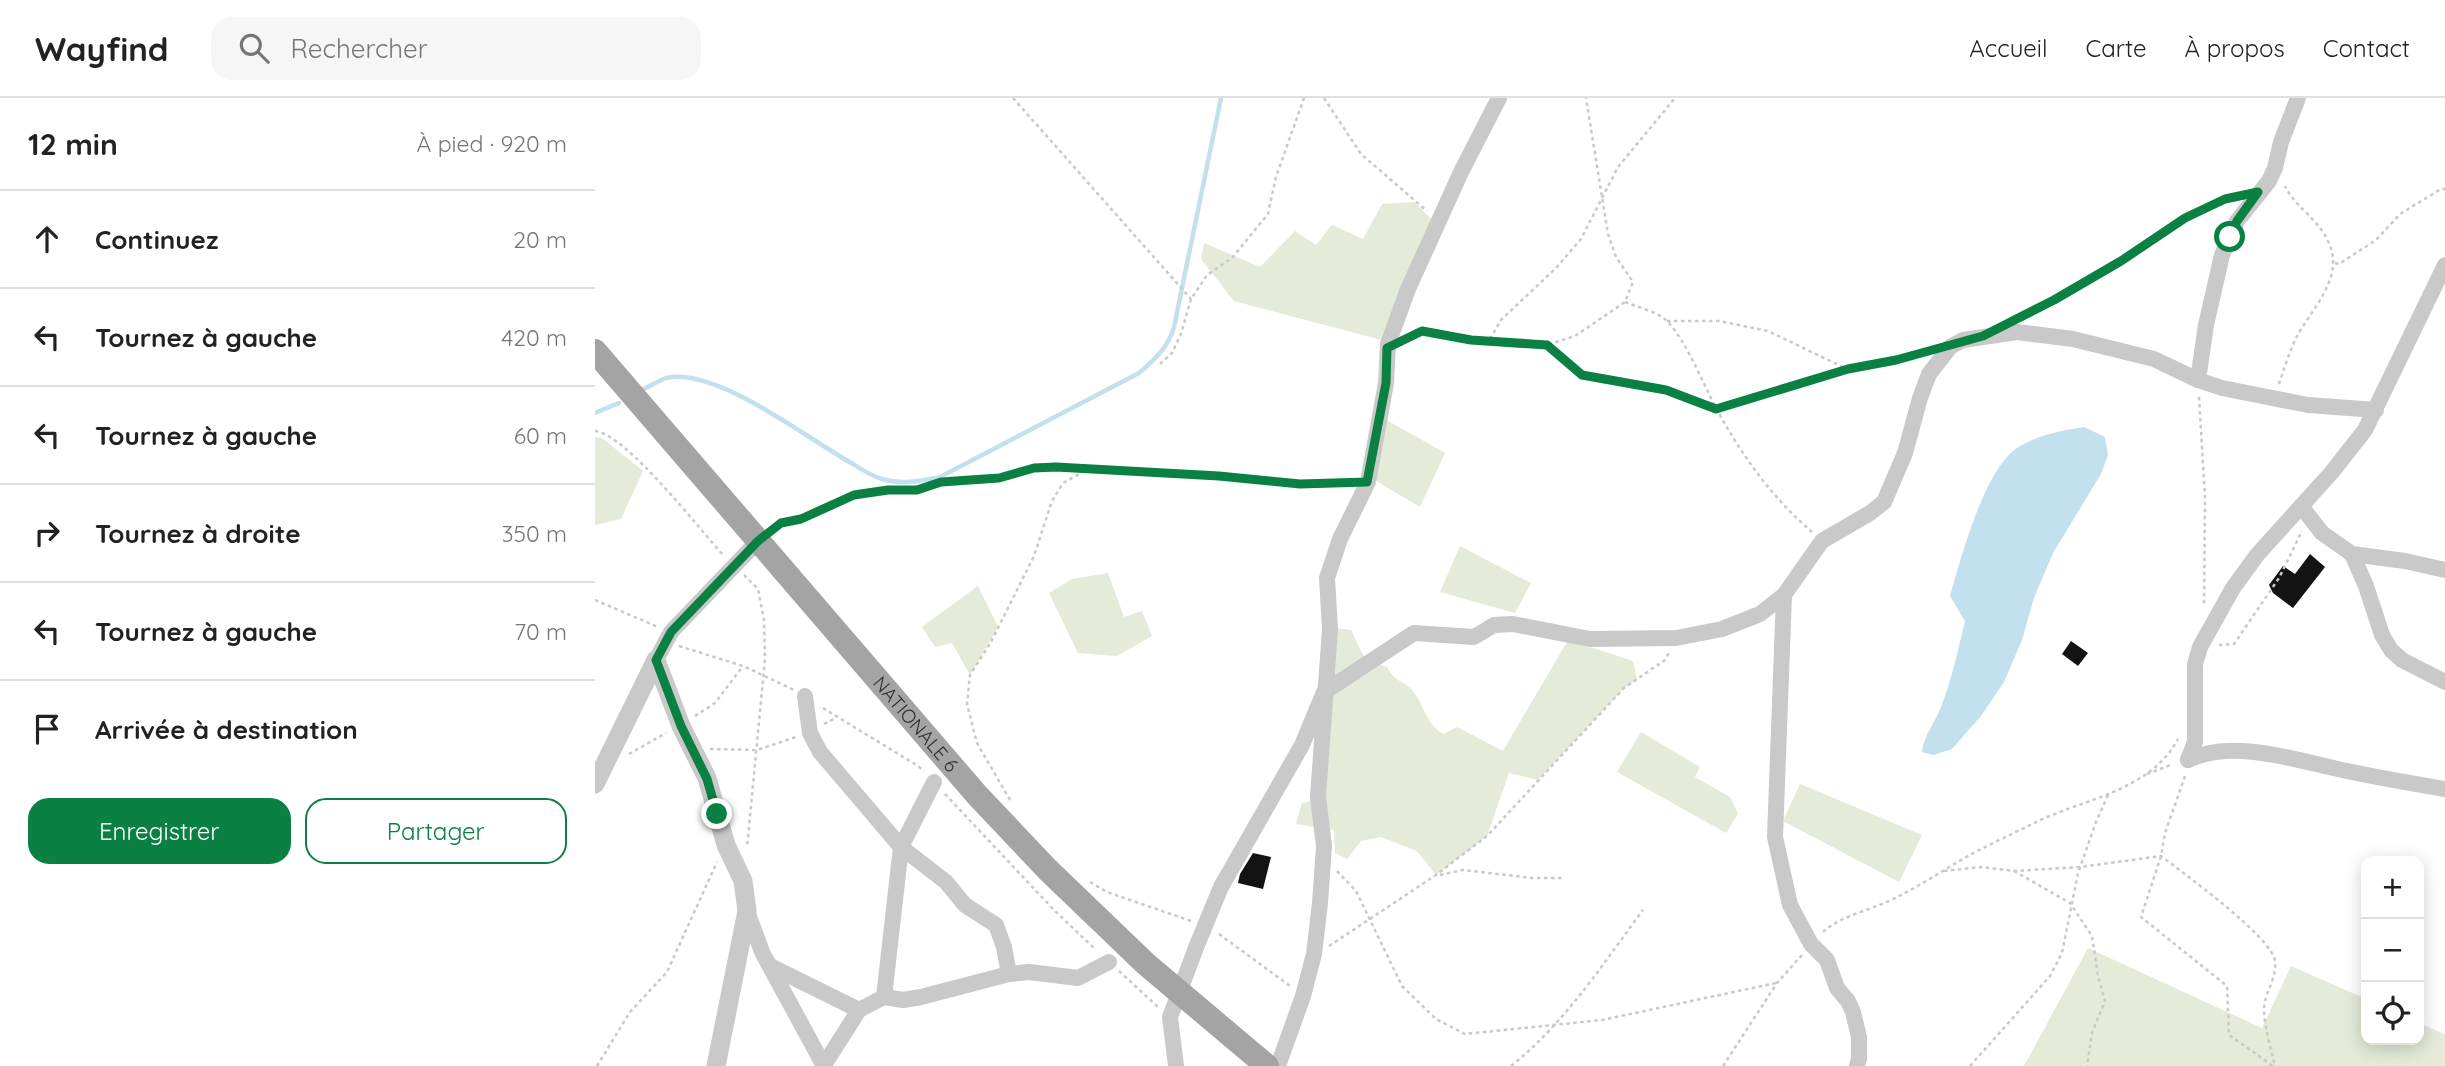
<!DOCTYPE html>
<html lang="fr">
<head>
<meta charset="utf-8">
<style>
  :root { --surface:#fff; --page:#f6f6f6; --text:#222; --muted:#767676; --line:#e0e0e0; --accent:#0b8043 }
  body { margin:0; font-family:Quicksand,sans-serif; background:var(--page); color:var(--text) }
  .controls { position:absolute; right:21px; bottom:21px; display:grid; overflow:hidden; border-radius:14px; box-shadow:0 4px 18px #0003 }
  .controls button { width:63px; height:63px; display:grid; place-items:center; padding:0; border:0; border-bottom:2px solid var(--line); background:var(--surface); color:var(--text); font:35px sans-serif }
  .stop { position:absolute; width:21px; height:21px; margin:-16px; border:5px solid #0b8043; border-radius:50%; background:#fff }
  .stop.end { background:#0b8043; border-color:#fff; box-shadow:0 2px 7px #0008 }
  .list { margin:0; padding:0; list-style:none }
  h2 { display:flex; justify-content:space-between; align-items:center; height:91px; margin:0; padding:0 28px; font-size:30px }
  h2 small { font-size:23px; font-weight:400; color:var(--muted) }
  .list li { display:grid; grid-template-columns:46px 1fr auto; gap:21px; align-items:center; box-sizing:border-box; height:98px; padding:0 28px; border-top:2px solid var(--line) }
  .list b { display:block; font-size:26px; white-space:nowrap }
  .list em { font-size:23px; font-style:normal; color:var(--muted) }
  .actions { display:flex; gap:14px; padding:21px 28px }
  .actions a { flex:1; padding:16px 0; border:2px solid var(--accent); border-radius:21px; text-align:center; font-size:24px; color:var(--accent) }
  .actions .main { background:var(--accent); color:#fff }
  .icon { flex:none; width:38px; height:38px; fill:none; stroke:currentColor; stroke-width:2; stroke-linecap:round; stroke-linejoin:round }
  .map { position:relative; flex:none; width:1850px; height:968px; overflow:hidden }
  header { display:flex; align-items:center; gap:42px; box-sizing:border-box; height:98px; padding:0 35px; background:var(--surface); border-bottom:2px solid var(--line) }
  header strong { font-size:33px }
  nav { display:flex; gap:38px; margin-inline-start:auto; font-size:24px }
  .search { width:490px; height:63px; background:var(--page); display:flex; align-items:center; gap:18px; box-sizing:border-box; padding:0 24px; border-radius:21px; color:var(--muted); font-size:26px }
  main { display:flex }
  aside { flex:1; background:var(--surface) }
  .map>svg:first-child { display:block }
  .green { fill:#e4ebd8 }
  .water { fill:#c2e0ed }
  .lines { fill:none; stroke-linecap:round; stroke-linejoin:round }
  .stream { stroke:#c2e0ed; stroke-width:4.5 }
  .building { fill:#131313 }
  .path { stroke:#c9c9c9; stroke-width:2.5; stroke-dasharray:3.5 3.5; stroke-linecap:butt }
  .minor { stroke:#c9c9c9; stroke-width:16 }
  .tertiary { stroke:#c9c9c9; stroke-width:19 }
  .primary { stroke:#a4a4a4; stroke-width:24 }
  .route { stroke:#0b8043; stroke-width:9 }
  .labels { text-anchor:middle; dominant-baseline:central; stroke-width:7; stroke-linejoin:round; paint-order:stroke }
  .street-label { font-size:19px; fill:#2c2c2c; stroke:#fff }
</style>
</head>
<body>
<header>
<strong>Wayfind</strong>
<div class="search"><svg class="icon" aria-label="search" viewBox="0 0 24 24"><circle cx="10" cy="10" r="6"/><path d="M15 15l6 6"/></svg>Rechercher</div>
<nav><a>Accueil</a><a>Carte</a><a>À propos</a><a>Contact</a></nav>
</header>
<main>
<aside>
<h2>12 min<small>À pied · 920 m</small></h2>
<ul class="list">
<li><svg class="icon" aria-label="ahead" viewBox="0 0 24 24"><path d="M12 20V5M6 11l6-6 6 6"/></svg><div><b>Continuez</b></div><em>20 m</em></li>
<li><svg class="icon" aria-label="left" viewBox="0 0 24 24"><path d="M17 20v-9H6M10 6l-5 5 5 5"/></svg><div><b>Tournez à gauche</b></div><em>420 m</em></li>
<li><svg class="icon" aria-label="left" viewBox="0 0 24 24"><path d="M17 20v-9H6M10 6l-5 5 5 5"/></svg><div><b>Tournez à gauche</b></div><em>60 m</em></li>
<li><svg class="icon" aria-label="right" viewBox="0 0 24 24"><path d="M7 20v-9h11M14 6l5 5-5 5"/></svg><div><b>Tournez à droite</b></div><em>350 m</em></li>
<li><svg class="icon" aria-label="left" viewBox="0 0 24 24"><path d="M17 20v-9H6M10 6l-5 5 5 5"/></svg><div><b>Tournez à gauche</b></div><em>70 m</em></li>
<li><svg class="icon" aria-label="arrive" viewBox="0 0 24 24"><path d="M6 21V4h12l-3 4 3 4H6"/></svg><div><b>Arrivée à destination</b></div></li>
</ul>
<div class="actions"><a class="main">Enregistrer</a><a>Partager</a></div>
</aside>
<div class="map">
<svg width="1850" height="968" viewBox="0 0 1850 968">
  <rect width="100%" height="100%" fill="#fff"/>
  <!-- green -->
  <g class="green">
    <path d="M820,104l18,19 -29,57 -15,64 -155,-41 -33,-42 3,-16 56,24 35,-36 21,14 16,-20 31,14 19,-35z"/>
    <path d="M788,320l62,35 -25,54 -47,-28z"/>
    <path d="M0,339l7,1 41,33 -22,48 -26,6z"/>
    <path d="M865,448l71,37 -16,30 -75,-21z"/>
    <path d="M513,475l16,44 18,-6 10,25 -35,20 -39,-3 -29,-60 23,-14z"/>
    <path d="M383,488l20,41 -28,48 -18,-32 -17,4 -13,-20z"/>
    <path d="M738,530l18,2 14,29 22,8c9,16 14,12 24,22 14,15 12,32 32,45l14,-7 46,24 65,-111 65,21 4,19 -13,8 -86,92 -29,-7 -22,63 -51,39 -19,-24 -36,-14 -20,4 -14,18 -12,-6 -1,-23 -38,-6 6,-21 13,-3z"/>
    <path d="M1046,634l59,35 -5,10 35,20 8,17 -12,19 -109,-61z"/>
    <path d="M1205,686l122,51 -23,47 -116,-61z"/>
    <path d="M1493,850l174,80 29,-62 75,33v41h53v-17l26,11v32h-421z"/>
  </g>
  <!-- water -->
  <path class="water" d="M1489,329l21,10 3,18 -7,19 -48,79 -19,45 -12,42 -18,42 -23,34 -29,33 -19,6 -11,-3c2,-17 13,-29 19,-45 11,-28 17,-57 24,-86l-15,-25c11,-38 34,-126 67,-148 20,-13 43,-17 67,-21z"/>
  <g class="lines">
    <!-- stream -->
    <g class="stream">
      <path d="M47,292c8,-4 16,-9 24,-12 50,-12 143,62 187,86 9,6 19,12 29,15 20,6 38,2 58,-2l199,-104c16,-14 29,-25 35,-46l47,-229"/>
      <path d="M0,315l24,-10"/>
    </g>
  </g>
  <!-- building -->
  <g class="building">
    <path d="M1715,456l15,13 -32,41 -20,-15 -4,-8 14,-19 12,8z"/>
    <path d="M1476,543l17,12 -10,13 -16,-12z"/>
    <path d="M658,755l18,4 -8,32 -25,-6 2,-9z"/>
  </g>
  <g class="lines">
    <!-- path -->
    <g class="path">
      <path d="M418,0l178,201"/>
      <path d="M729,0l37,56 66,57"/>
      <path d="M1740,165l4,1 37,-24 24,-26 41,-25h4"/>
      <path d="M1030,204c12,5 34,10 43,20 19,21 34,59 47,84 25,47 57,92 97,126"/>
      <path d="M1425,219c35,-18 70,-37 103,-58 36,-23 72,-53 114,-62"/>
      <path d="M1072,223h52l49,10 79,38"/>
      <path d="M895,241l11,-19 55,-52 25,-29 37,-72 57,-69"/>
      <path d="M810,242l17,-9 49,9 76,5 28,-9 50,-34 8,-20 -17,-25 -8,-23 -22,-136"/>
      <path d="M952,247l35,30 84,15 50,19 132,-40 78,-16"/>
      <path d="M565,266l12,-11 9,-19 10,-35 16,-24 25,-17 36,-44 8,-37 28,-79"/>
      <path d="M1684,286c5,-15 10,-31 17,-46 16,-30 50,-61 32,-97 -10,-22 -33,-34 -43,-55"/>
      <path d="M1604,299l6,100 -1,110"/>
      <path d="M0,333c31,3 105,99 129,125"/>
      <path d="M179,430l7,-5 21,-4 52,-24 34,-5h29l24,-8 58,-4 35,-10 57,-1 209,17 50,-2"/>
      <path d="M149,477l14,14 6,31 1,39 -18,189"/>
      <path d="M0,502l63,27"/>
      <path d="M1624,547l15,-1 45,-66 23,-47"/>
      <path d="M84,548l64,20 51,24"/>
      <path d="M228,610l95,58 6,5"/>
      <path d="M100,618l20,-13 28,-37"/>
      <path d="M229,626l12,-6"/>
      <path d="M115,651l47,1 39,-13"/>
      <path d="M34,656l37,-21"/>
      <path d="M1552,676l26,-10"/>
      <path d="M1590,678l-20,57 -4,23 -20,61 86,69 2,49 44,31"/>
      <path d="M350,696l108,115 43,41"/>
      <path d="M415,702l-33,-57 -10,-39 3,-29 21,-33 43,-86 18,-55 11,-18 25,-14"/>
      <path d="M742,773l19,20 46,95 34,33 29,15 137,-14 174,-37"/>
      <path d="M1349,773l37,-4 33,4 66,-4 81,-11c22,17 111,81 114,105 2,17 -10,31 -11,47 0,19 7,40 11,58"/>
      <path d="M1419,773l56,32 22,33 6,40 7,25 -13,32 -5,33"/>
      <path d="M845,777l23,-5 69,8h32"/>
      <path d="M495,784l17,10 84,29"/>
      <path d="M1228,834c18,-17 53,-23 76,-36 24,-12 46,-27 69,-40 20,-11 42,-21 62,-31 50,-26 119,-32 148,-86"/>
      <path d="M624,836l71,52"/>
      <path d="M734,848l107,-71 51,-39 137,-148 41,-28 4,-7"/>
      <path d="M524,873l39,36"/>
      <path d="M2,968l33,-54 37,-40 50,-110"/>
      <path d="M916,968c54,-43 91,-101 132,-156"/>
      <path d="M1128,968l54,-83 25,-28"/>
      <path d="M1375,968l80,-90 12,-23 16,-80 18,-51 12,-27"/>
    </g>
    <!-- minor -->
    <g class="minor">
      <path d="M1603,282l8,-55 16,-70 15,-34 32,-40 6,-13 6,-26 17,-44"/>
      <path d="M1706,408l21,27 30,21 14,32 16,49 9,15 11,10 43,22"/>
      <path d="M1757,456l53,7 40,9"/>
      <path d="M1189,497l-9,242 15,68 21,39 16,16 10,28 11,13 5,11 6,25v22l-2,7"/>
      <path d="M61,562l15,-28 87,-91"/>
      <path d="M210,598l5,37 10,19 81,95 45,35 19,23 31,20 8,22 5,27"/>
      <path d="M1593,662l7,-18v-78l5,-17 33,-59 24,-33 75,-83 33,-42 80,-165"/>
      <path d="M1593,662c45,-21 103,-1 150,9 35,8 71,14 107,20"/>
      <path d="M152,813l15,41 62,114"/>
      <path d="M175,868l89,44 25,-13 19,3 18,-3 88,-23 20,-2 49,6 31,-16"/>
      <path d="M289,899l17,-150 33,-65"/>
      <path d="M229,967l35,-55"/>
      <path d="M581,968l-6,-49 27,-72 24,-58 81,-142 22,-53 90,-59 60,4 20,-12 19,-1 77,15 86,-1 46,-9 38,-15 24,-19 38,-54 48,-28 14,-11 21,-49 15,-55 9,-24 21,-27 13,-7 54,-8 56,7 81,20 44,21 24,8 86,17 68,5"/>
      <path d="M683,968l25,-70 11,-42 6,-51 4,-57 -6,-49 12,-168 -3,-51 13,-39 28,-57 18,-99 2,-39 20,-55 53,-117 38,-74"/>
    </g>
    <!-- tertiary -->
    <g class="tertiary">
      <path d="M61,562l25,66 26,52 19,67 17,36 4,30 -31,155"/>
      <path d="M0,686l61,-124"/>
    </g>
    <!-- primary -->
    <path class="primary" id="s1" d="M0,253l382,444 71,75 98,94 121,102"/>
  </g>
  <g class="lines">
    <!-- route -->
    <path class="route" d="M122,716l-10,-35 -26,-53 -25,-66 15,-28 87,-91 23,-18 20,-4 53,-24 34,-5h29l24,-8 58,-4 35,-10 22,-1 163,9 81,8 67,-2 19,-99 1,-35 35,-17 49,9 76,5 35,30 84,15 50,19 132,-40 48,-9 87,-24 71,-36 67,-39 64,-43 40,-19 33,-7 -21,29 -7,16"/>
  </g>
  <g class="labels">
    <!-- street labels -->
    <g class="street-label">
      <text stroke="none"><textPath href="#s1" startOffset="492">NATIONALE 6</textPath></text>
    </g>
  </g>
</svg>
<div class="controls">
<button>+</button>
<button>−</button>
<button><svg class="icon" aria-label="locate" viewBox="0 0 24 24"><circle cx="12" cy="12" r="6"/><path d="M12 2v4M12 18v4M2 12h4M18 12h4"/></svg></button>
</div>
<div class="stop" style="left:1635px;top:139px"></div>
<div class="stop end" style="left:122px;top:716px"></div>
</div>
</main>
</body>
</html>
